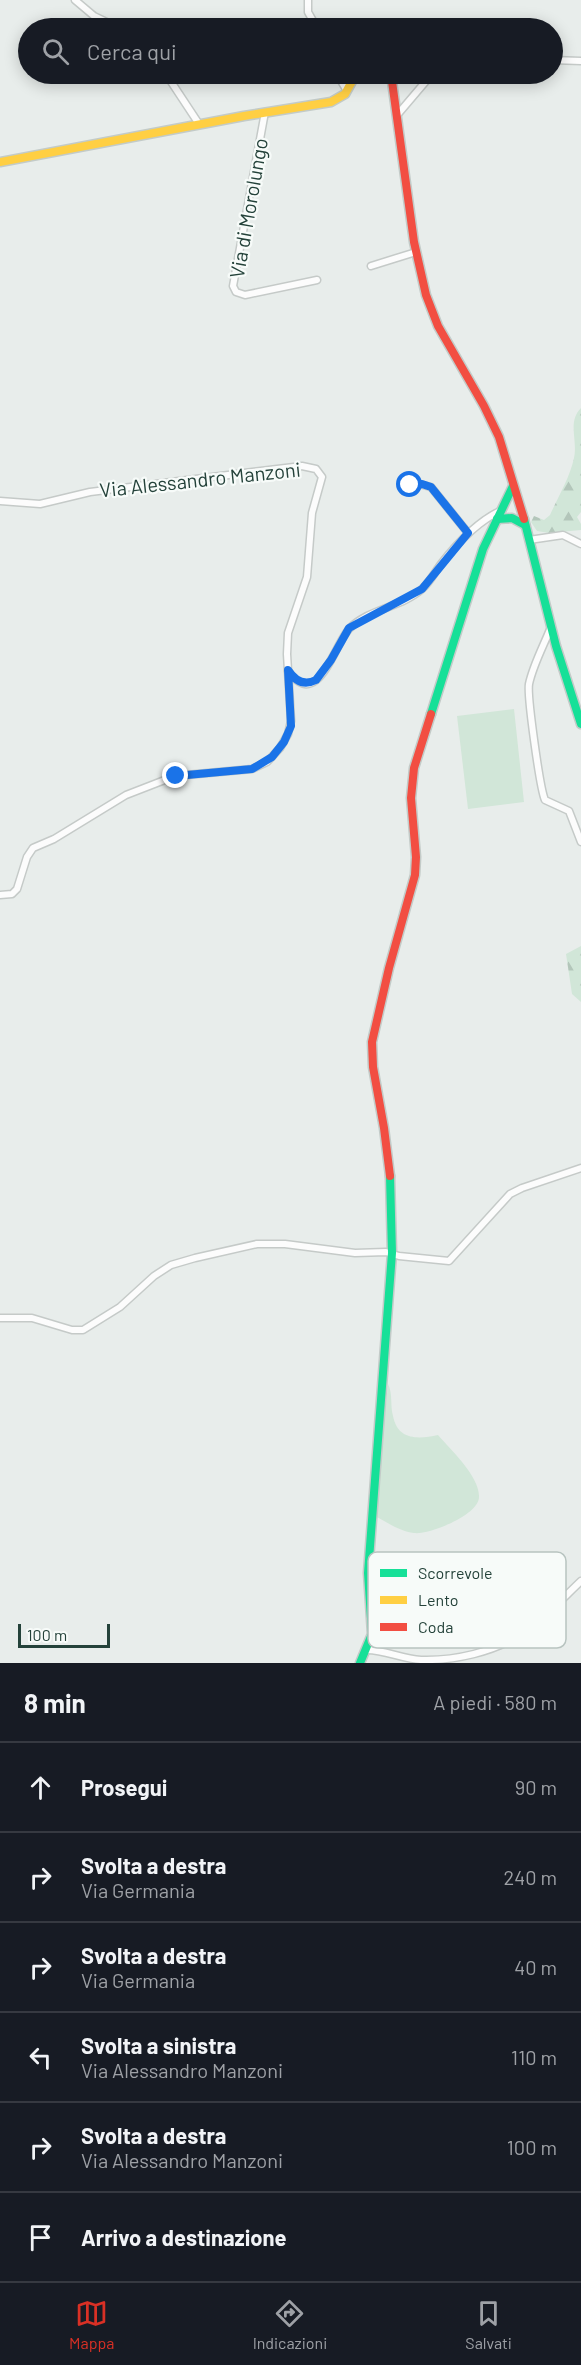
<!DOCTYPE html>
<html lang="it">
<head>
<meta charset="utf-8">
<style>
  :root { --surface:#171b24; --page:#242831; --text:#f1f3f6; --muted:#9ea1a6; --line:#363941; --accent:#d93025 }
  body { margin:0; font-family:Barlow,sans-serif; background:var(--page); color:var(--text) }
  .scale { position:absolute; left:18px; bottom:15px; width:92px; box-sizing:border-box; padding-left:6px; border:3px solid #24423a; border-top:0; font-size:16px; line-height:21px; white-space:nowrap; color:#24423a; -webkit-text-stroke:4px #f7fbf9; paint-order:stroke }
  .stop { position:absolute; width:18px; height:18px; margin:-14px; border:4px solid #1a73e8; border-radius:50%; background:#fff }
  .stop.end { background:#1a73e8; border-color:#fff; box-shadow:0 2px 6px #0008 }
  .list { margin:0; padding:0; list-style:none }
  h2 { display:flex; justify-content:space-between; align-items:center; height:78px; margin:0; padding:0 24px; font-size:26px }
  h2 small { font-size:20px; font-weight:400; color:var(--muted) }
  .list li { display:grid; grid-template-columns:39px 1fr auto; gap:18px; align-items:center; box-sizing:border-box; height:90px; padding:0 24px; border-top:2px solid var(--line) }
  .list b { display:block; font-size:22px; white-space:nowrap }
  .list p { margin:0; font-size:20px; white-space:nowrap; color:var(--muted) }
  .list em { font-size:20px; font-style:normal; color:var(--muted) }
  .icon { flex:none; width:33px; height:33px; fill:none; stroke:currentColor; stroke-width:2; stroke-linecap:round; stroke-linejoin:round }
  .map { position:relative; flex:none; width:581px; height:1663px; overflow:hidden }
  .search { position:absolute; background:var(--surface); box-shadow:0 3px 15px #0003; left:18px; right:18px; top:18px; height:66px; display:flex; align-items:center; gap:15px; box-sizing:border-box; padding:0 21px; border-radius:33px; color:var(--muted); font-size:22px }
  .sheet { height:618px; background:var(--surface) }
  nav { display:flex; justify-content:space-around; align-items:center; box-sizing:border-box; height:84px; border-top:2px solid var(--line); background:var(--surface); font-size:16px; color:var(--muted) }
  nav a { display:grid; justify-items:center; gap:3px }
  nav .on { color:var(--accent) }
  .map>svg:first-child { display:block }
  .grass { fill:#d1e6d8 }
  .forest { fill:url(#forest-firs) }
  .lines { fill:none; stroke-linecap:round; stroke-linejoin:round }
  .street-casing { stroke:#c5cac8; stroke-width:9 }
  .fast-casing { stroke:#c3cbc8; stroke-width:11 }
  .slow-casing { stroke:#c3cbc8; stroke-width:11 }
  .jam-casing { stroke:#c3cbc8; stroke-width:11 }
  .street { stroke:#fcfcfc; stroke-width:6 }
  .fast { stroke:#16e098; stroke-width:8 }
  .slow { stroke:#ffcf43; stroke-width:8 }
  .jam { stroke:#f24e42; stroke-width:8 }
  .route { stroke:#1a73e8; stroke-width:8 }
  .labels { text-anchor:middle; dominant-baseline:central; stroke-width:4.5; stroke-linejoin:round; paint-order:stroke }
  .street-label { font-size:20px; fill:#24423a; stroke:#f7fbf9 }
  .key { fill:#f7fbf9; stroke:#b8c4c0; stroke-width:1.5 }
  .key-label { font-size:16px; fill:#24423a }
</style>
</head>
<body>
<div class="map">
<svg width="581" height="1663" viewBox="0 0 581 1663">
  <defs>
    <pattern id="forest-firs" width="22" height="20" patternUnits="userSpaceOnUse" patternTransform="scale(1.5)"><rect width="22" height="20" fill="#d1e6d8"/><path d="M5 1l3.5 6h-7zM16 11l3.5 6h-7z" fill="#b3c6ba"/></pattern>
  </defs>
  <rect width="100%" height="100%" fill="#e8edeb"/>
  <!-- grass -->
  <g class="grass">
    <path d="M514,709l10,93 -56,7 -11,-93z"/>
    <path d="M388,1384c5,10 2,21 5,32 5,25 26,23 45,19 13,15 42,42 41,62 0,18 -50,38 -65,36 -15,-2 -26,-10 -39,-17z"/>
  </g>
  <!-- forest -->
  <g class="forest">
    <path d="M581,408v104l-4,5 4,7v6l-32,3 -12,-2 -6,-9 3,-6 10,4 6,-5c8,-18 20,-38 24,-57 4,-18 -7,-36 7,-50z"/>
    <path d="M581,946v56l-9,-8 -6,-40z"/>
  </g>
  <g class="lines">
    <defs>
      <g id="street">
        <path d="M75,0l19,16 25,12"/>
        <path d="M308,0v12l9,16"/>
        <path d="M552,60l29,1"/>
        <path d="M166,74l33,50"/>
        <path d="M337,74l10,17"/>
        <path d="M265,112l-32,174 3,6 9,3 72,-15"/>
        <path d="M398,114l34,-40"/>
        <path d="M371,266l45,-14"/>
        <path d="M404,487l15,-3 12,3 37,46"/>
        <path d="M0,501l40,3 50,-12 212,-26 14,3 6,8 -10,36 -5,64 -19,56 -1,21 4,67 -3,13 -8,14 -13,14 -15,7 -77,7 -49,19 -72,44 -21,9 -6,9 -10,32 -5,5 -12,1"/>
        <path d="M529,540l34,-5 18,9"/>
        <path d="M551,627c-7,18 -18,38 -22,57 -2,12 11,105 16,116l24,11 12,31"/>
        <path d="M288,671c30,42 47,-29 62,-43 19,-19 52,-21 72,-39 8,-7 13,-17 19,-25 17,-22 37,-43 61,-54"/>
        <path d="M0,1318h32l40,12h11l37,-23 34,-31 17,-11 24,-7 62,-14h28l70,9 31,-1 13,4 50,5 61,-67 12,-6 59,-20"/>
        <path d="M367,1650c18,0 35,9 54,10 33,1 74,-8 102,-27 21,-14 39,-34 58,-52"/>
      </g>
      <g id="fast">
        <path d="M497,519l15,-1 13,7"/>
        <path d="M524,519l32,127 25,78"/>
        <path d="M431,714l52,-165 30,-63"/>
        <path d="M360,1663l12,-29 -4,-61 24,-320 -2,-77"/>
      </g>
      <path id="slow" d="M0,162l244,-46 87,-14 14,-8 11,-20"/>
      <g id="jam">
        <path d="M391,74l23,168 12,53 12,31 46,80 15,31 25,82"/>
        <path d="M390,1176l-6,-48 -11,-61 -1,-25 17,-74 26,-93 1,-18 -5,-59 3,-30 17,-54"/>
      </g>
    </defs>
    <!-- street casing -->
    <use href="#street" class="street-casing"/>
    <!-- fast casing -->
    <use href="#fast" class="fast-casing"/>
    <!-- slow casing -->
    <use href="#slow" class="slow-casing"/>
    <!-- jam casing -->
    <use href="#jam" class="jam-casing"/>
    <!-- street -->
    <use href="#street" class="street"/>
    <!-- fast -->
    <use href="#fast" class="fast"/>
    <!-- slow -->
    <use href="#slow" class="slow"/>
    <!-- jam -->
    <use href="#jam" class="jam"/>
  </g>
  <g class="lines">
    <!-- route -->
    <path class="route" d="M176,776l76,-7 20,-12 12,-15 7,-16 -3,-56c7,11 16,16 28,10l15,-20 18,-32 73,-39 46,-56 -37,-46 -9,-3 -12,1"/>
  </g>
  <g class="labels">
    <!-- street labels -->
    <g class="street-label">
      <text transform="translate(248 208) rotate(-80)">Via di Morolungo</text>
      <text transform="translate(200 479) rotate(-6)">Via Alessandro Manzoni</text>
    </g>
  </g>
  <!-- legend -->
  <rect x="368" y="1552" width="198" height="96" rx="9" class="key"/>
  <rect x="380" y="1569" width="27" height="8" fill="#16e098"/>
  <rect x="380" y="1596" width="27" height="8" fill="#ffcf43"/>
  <rect x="380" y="1623" width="27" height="8" fill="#f24e42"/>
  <g class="key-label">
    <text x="418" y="1579">Scorrevole</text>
    <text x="418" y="1606">Lento</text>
    <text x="418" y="1633">Coda</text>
  </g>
</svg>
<div class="scale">100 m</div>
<div class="stop" style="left:410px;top:485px"></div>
<div class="stop end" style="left:176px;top:776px"></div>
<div class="search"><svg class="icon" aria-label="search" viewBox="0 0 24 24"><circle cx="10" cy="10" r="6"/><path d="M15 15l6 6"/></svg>Cerca qui</div>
</div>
<section class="sheet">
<h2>8 min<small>A piedi · 580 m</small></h2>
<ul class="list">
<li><svg class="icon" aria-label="ahead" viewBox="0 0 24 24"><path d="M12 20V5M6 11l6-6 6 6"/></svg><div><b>Prosegui</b></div><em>90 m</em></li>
<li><svg class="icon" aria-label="right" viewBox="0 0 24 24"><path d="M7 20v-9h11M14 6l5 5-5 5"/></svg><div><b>Svolta a destra</b><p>Via Germania</p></div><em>240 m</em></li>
<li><svg class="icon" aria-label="right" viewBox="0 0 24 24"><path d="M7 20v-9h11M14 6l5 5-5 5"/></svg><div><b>Svolta a destra</b><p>Via Germania</p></div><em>40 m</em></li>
<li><svg class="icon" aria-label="left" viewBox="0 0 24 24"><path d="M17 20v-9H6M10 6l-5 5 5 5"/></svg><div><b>Svolta a sinistra</b><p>Via Alessandro Manzoni</p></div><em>110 m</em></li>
<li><svg class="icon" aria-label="right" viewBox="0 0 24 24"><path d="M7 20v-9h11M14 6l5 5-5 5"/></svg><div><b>Svolta a destra</b><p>Via Alessandro Manzoni</p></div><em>100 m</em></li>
<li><svg class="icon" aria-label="arrive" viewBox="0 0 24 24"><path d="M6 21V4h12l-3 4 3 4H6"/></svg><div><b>Arrivo a destinazione</b></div></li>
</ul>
</section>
<nav>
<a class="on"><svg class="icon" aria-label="map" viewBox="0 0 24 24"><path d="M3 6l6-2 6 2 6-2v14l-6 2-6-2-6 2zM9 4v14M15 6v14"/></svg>Mappa</a>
<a><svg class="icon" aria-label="directions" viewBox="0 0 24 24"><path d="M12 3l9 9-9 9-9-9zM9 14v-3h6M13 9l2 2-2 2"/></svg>Indicazioni</a>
<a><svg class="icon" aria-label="saved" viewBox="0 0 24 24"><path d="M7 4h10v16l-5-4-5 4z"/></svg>Salvati</a>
</nav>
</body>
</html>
